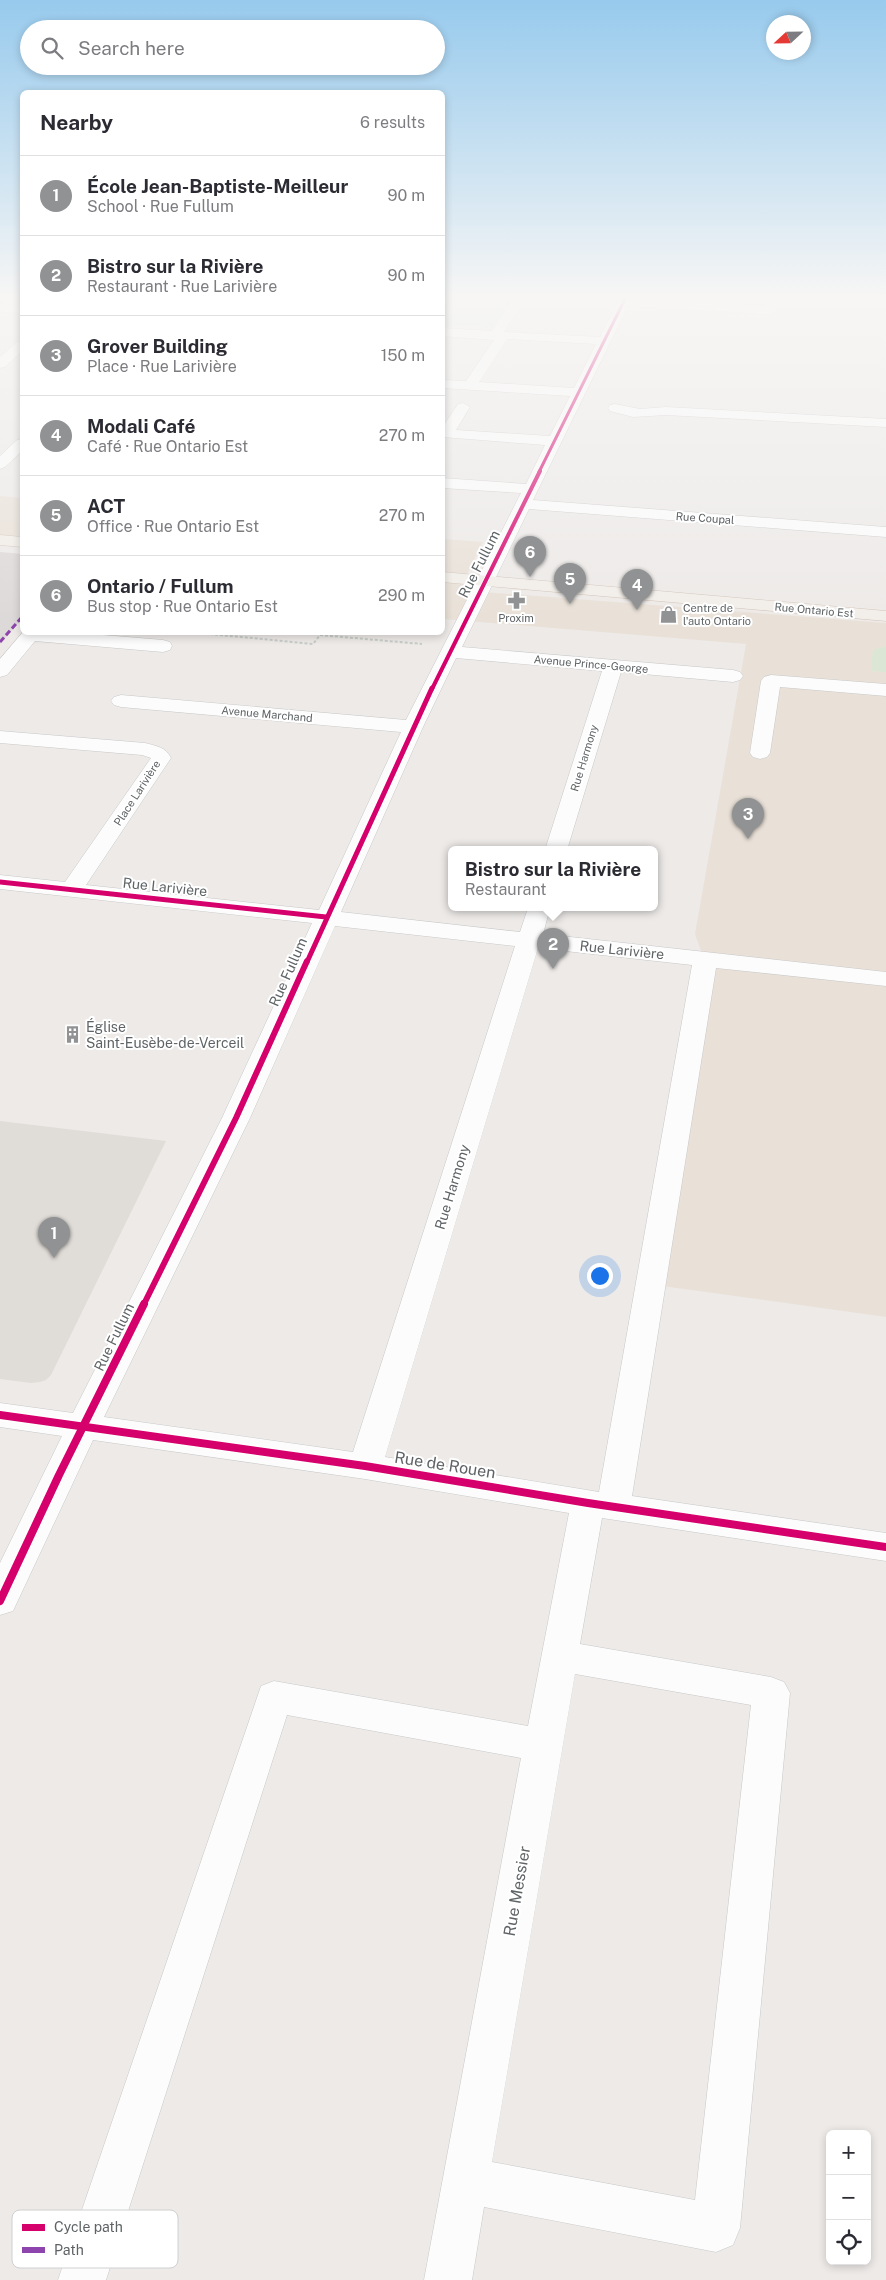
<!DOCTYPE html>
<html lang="en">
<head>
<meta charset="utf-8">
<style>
  :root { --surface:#fff; --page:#f7f7f7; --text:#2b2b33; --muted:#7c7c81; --line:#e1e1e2; --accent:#909293 }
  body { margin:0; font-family:"Public Sans",sans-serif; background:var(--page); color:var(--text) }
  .controls { position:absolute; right:15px; bottom:15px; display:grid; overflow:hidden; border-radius:8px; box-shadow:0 2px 8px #0003 }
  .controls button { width:45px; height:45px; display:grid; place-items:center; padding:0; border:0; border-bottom:1px solid var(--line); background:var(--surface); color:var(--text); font:25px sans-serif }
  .compass { position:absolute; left:766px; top:15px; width:45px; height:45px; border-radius:50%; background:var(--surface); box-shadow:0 2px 8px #0003; rotate:248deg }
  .you { position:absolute; left:599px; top:1275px; width:18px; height:18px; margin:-12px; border:4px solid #fff; border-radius:50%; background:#1a73e8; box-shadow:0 0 0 8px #1a73e833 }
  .badge { display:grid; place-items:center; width:32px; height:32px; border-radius:50%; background:var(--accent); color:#fff; font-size:16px; font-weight:700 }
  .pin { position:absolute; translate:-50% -41px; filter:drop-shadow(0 1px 2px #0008) }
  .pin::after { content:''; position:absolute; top:26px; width:18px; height:15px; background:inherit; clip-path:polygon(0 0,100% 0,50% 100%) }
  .popup { position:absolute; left:448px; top:846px; width:210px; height:65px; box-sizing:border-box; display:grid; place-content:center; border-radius:8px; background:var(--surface); filter:drop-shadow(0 1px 4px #0005); font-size:16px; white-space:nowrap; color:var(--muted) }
  .popup b { font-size:19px; color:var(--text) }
  .popup::after { content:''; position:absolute; left:50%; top:100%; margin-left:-10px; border:10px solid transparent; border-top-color:var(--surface) }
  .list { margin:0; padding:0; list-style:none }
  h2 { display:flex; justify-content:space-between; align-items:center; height:65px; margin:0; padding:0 20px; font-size:21px }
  h2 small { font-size:16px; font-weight:400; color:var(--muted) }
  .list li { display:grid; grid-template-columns:32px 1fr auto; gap:15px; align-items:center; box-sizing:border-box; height:80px; padding:0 20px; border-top:1px solid var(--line) }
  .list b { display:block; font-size:19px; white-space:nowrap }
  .list p { margin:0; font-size:16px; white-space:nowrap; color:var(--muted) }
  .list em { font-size:16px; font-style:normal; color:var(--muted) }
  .icon { flex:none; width:28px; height:28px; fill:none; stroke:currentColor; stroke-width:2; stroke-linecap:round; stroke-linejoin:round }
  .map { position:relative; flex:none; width:886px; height:2280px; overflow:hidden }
  .search { position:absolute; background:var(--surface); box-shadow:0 2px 8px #0003; left:20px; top:20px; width:425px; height:55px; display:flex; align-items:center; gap:12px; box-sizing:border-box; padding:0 18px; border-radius:28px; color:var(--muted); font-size:19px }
  .panel { position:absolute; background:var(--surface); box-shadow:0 2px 8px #0003; left:20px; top:90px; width:425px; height:545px; border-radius:8px }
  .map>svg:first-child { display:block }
  .commercial { fill:#e9e1d8 }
  .industrial { fill:#ddd9d8 }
  .education { fill:#e0dcd8 }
  .green { fill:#dbe7d4 }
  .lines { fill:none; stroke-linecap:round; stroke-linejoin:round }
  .minor-casing { stroke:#c9c8c8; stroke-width:1 }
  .major-casing { stroke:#d3c4b8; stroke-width:1 }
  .path { stroke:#c8cdc9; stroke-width:2; stroke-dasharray:3 2; stroke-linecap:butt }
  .minor { fill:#fcfcfc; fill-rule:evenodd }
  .major { fill:#f2eee9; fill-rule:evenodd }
  .quiet { stroke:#8e44ad; stroke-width:3; stroke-dasharray:6 3; stroke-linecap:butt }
  .cycleway-far4-casing { stroke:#fff; stroke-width:4.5 }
  .cycleway-far3-casing { stroke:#fff; stroke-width:5.5 }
  .cycleway-far2-casing { stroke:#fff; stroke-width:8 }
  .cycleway-far1-casing { stroke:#fff; stroke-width:9 }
  .cycleway-casing { stroke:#fff; stroke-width:11 }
  .cycleway-far4 { stroke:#d6006c; stroke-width:3 }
  .cycleway-far3 { stroke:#d6006c; stroke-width:4 }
  .cycleway-far2 { stroke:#d6006c; stroke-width:5 }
  .cycleway-far1 { stroke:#d6006c; stroke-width:6 }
  .cycleway { stroke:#d6006c; stroke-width:8 }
  .labels { text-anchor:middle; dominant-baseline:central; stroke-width:4; stroke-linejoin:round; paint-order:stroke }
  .far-street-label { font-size:11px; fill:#5e6365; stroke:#fff }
  .far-poi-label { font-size:11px; fill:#5e6365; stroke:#fff; text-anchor:start }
  .street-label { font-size:14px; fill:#5e6365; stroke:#fff }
  .poi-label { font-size:14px; fill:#5e6365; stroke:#fff; text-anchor:start }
  .near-street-label { font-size:16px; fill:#5e6365; stroke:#fff }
  .key { fill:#fff; stroke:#cfd0d1; stroke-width:1 }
  .key-label { font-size:14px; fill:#5e6365 }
</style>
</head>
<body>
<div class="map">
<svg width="886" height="2280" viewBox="0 0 886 2280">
  <rect width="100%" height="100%" fill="#edeae8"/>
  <!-- commercial -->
  <g class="commercial">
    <path d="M0,496l22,2v40l-22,-1z"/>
    <path d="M442,539l41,3 -24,48 427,33v694l-224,-31 48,-310 -15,-42 51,-290 -303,-25z"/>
  </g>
  <!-- industrial -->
  <path class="industrial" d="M0,552l22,2v65l-22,25z"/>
  <!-- education -->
  <path class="education" d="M0,1121l166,20 -115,234 -5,5 -6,2 -9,1 -31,-4z"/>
  <!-- green -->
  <g class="green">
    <path d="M442,299h70l-19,29 -50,-3z"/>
    <path d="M886,646v26l-15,-1 2,-21z"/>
  </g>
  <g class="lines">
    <defs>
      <g id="minor">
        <path d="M513,299h12l-21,33 96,5 19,-38 146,7 1,-7h12l-2,11 -6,4 -142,-8 -95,194 353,27v10l-357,-28 -67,138 271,23 7,2 3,4 -3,4 -7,2 -112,-10 -54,178h-22l57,-179 -146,-13 -33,69 -82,185 179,20 8,-24h22l-7,26 343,38v14l-170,-18 -84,528 254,37v28l-284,-43 -22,126 191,33 13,5 6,11 -50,535 -7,17 -17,7 -232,-45 -12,73h-48l97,-522 -234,-43 -181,565h-48l203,-594 13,-5 254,45 41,-213 -204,-34 -272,-39 -80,171 -13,4v-52l62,-127 -62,-9v-24l73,10 149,-295 90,-195 -312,-34v-14l65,7 86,-124 -9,-3 -142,-12v-12l145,12c11,3 21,4 26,15l-85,127 233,25 82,-178 -280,-25 -7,-2 -3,-4 3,-4 7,-2 285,25 115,-227 -79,-5v-10l84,6 19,-39 -103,-8v-9l16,-24 5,-1 7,4 -14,23 94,6 20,-40 -128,-8v-8l24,1 28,-41 -52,-4v-8l50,3zM507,339l89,5 -22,44 -95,-6zM335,926l180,20 -162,506 -249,-35 146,-299zM538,948l154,17 -93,527 -214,-35zM575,1674l176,31 -56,495 -203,-38z"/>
        <path d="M0,304l22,1v8l-22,-1z"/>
        <path d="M22,341v10l-17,16 -5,1v-11l17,-15z"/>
        <path d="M615,404l25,5 26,-2 220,12v8l-220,-12 -33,2 -23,-6 -2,-3 2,-3z"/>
        <path d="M22,439v12l-17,16 -5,2v-13l17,-16z"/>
        <path d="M23,632h44l96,8 7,2 2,4 -2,4 -7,2 -128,-11 -28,34 -7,2v-18z"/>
        <path d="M771,675l115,9v12l-106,-9 -10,66 -3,4 -7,2 -7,-2 -3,-4 11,-72 3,-4z"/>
      </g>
      <g id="major">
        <path d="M0,535l22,2v10l-22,-2z"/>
        <path d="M442,572l444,39v10l-444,-39z"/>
      </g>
    </defs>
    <!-- minor casing -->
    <use href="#minor" class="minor-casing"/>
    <!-- major casing -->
    <use href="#major" class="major-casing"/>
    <!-- path -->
    <path class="path" d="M190,632l123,12 7,-9 102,9"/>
    <!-- minor -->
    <use href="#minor" class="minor"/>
    <!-- major -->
    <use href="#major" class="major"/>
    <!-- quiet -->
    <path class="quiet" d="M0,642l22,-25"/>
    <defs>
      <path id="cycleway-far4" d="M539,472l86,-173"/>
      <path id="cycleway-far3" d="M432,689l108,-218"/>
      <g id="cycleway-far2">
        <path d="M0,882l326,35"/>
        <path d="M307,962l125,-274"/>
      </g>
      <path id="cycleway-far1" d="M143,1306l93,-188 71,-157"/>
      <g id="cycleway">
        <path d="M0,1415l365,51 223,37 298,44"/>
        <path d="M0,1601l59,-126 85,-171"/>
      </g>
    </defs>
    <!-- cycleway-far4 casing -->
    <use href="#cycleway-far4" class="cycleway-far4-casing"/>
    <!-- cycleway-far3 casing -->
    <use href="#cycleway-far3" class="cycleway-far3-casing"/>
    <!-- cycleway-far2 casing -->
    <use href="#cycleway-far2" class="cycleway-far2-casing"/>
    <!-- cycleway-far1 casing -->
    <use href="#cycleway-far1" class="cycleway-far1-casing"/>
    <!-- cycleway casing -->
    <use href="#cycleway" class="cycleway-casing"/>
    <!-- cycleway-far4 -->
    <use href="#cycleway-far4" class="cycleway-far4"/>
    <!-- cycleway-far3 -->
    <use href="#cycleway-far3" class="cycleway-far3"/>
    <!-- cycleway-far2 -->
    <use href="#cycleway-far2" class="cycleway-far2"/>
    <!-- cycleway-far1 -->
    <use href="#cycleway-far1" class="cycleway-far1"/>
    <!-- cycleway -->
    <use href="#cycleway" class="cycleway"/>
  </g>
  <!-- sky -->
  <linearGradient id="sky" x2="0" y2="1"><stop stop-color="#97caed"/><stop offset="0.48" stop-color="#f7f6f5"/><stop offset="1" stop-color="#f7f6f5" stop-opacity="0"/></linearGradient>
  <rect width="886" height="618" fill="url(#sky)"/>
  <!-- icons -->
  <defs>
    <symbol id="pharmacy-bare" viewBox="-9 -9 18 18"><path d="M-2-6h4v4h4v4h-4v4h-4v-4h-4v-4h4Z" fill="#909293" stroke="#fff" stroke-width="2.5" paint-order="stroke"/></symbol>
    <symbol id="shop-bare" viewBox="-9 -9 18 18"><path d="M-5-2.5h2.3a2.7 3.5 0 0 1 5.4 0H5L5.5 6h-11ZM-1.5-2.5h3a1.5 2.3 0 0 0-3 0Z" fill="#909293" stroke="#fff" stroke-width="2.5" paint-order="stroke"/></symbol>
    <symbol id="building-bare" viewBox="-9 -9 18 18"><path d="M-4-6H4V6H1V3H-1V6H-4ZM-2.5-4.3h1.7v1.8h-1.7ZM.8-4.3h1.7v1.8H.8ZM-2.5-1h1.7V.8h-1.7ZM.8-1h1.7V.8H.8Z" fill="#909293" stroke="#fff" stroke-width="2.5" paint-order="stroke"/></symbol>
  </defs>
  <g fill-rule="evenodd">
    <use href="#pharmacy-bare" x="504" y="588" width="25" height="25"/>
    <use href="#shop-bare" x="656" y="602" width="25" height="25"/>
    <use href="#building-bare" x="60" y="1022" width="25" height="25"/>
  </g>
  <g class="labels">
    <!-- far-street labels -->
    <g class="far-street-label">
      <text transform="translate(705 518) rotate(4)">Rue Coupal</text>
      <text transform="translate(814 610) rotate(5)">Rue Ontario Est</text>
      <text transform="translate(591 664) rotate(5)">Avenue Prince-George</text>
      <text transform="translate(267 714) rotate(5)">Avenue Marchand</text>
      <text transform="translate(584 758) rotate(-73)">Rue Harmony</text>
      <text transform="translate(137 793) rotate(-57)">Place Larivière</text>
    </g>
    <!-- far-poi labels -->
    <g class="far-poi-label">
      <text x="683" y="608">Centre de<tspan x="683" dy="13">l'auto Ontario</tspan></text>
      <text x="516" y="618" text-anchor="middle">Proxim</text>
    </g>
    <!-- street labels -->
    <g class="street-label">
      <text transform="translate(479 564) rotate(-63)">Rue Fullum</text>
      <text transform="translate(165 887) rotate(6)">Rue Larivière</text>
      <text transform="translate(622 950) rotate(6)">Rue Larivière</text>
      <text transform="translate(288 972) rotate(-66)">Rue Fullum</text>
      <text transform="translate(452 1187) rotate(-73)">Rue Harmony</text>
      <text transform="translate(114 1337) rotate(-64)">Rue Fullum</text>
    </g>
    <!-- poi labels -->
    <g class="poi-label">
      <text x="86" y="1027">Église<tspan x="86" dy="16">Saint-Eusèbe-de-Verceil</tspan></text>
    </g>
    <!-- near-street labels -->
    <g class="near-street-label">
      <text transform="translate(445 1465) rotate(9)">Rue de Rouen</text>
      <text transform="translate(517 1891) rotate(-80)">Rue Messier</text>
    </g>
  </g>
  <!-- legend -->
  <rect x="12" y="2210" width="166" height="58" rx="8" class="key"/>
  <rect x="22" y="2224" width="23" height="7" fill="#d6006c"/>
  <rect x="22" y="2247" width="23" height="6" fill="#8e44ad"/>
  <g class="key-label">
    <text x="54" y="2232">Cycle path</text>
    <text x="54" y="2255">Path</text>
  </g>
</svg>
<div class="controls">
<button>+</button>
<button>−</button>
<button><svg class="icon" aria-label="locate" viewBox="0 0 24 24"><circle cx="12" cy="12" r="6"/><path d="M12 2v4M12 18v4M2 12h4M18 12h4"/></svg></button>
</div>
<svg class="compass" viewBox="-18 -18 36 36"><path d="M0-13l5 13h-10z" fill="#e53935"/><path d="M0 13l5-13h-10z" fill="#7c7c81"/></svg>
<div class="you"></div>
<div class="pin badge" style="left:54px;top:1258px">1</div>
<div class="pin badge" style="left:553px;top:969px">2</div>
<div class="popup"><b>Bistro sur la Rivière</b>Restaurant</div>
<div class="pin badge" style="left:748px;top:839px">3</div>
<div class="pin badge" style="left:637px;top:610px">4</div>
<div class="pin badge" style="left:570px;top:604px">5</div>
<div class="pin badge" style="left:530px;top:577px">6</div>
<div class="search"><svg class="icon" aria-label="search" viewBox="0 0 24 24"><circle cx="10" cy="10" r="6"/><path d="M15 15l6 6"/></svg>Search here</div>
<section class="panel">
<h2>Nearby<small>6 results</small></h2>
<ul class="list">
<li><span class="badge">1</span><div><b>École Jean-Baptiste-Meilleur</b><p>School · Rue Fullum</p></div><em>90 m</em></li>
<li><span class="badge">2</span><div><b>Bistro sur la Rivière</b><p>Restaurant · Rue Larivière</p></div><em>90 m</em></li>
<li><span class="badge">3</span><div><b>Grover Building</b><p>Place · Rue Larivière</p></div><em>150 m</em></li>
<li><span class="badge">4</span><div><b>Modali Café</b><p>Café · Rue Ontario Est</p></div><em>270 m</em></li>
<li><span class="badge">5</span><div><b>ACT</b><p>Office · Rue Ontario Est</p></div><em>270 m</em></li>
<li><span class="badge">6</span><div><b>Ontario / Fullum</b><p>Bus stop · Rue Ontario Est</p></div><em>290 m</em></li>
</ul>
</section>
</div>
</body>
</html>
